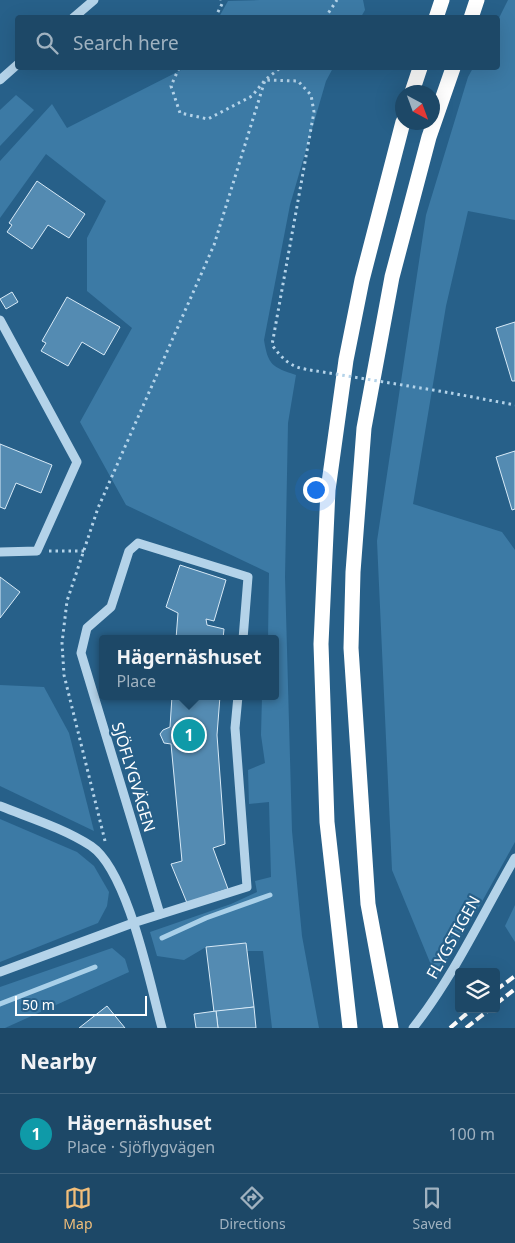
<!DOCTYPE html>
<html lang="en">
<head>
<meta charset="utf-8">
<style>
  :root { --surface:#1d4867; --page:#2a5270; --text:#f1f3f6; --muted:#a0b2c0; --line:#3b607b; --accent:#f1be7a }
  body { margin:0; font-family:"Noto Sans",sans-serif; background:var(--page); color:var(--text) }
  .controls { position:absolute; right:15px; bottom:15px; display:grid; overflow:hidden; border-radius:5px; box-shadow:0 5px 20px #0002 }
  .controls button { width:45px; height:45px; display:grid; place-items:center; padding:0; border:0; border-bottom:1px solid var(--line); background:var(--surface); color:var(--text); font:25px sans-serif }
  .compass { position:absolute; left:395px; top:85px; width:45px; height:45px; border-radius:50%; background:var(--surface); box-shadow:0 5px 20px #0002; rotate:139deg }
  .scale { position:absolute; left:15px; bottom:12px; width:132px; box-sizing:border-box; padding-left:5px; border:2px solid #fff; border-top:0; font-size:14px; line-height:18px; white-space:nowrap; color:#fff; -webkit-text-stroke:4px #276089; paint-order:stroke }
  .you { position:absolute; left:315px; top:489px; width:18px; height:18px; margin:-12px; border:4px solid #fff; border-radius:50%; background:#1a73e8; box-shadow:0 0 0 8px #1a73e833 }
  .badge { display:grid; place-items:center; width:32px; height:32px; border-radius:50%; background:var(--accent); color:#fff; font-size:16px; font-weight:700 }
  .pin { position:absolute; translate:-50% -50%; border:2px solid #fff; box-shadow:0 1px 5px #0006 }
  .popup { position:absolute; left:99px; top:635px; width:180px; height:65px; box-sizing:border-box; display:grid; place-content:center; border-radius:5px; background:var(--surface); filter:drop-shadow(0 1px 4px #0005); font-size:16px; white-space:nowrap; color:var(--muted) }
  .popup b { font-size:19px; color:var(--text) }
  .popup::after { content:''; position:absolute; left:50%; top:100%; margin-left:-10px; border:10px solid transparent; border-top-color:var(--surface) }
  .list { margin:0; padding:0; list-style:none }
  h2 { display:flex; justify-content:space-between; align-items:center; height:65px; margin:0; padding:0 20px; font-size:21px }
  h2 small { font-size:16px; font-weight:400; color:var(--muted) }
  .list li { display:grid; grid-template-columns:32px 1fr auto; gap:15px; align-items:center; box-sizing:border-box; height:80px; padding:0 20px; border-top:1px solid var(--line) }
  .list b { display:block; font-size:19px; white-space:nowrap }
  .list p { margin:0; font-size:16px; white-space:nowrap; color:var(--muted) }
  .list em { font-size:16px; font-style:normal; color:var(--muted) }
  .icon { flex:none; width:28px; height:28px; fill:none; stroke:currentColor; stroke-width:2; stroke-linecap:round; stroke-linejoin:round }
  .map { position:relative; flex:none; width:515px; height:1028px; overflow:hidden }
  .search { position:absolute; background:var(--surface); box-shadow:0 5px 20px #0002; left:15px; right:15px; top:15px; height:55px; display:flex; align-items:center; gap:12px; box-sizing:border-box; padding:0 18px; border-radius:5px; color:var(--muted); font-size:19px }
  .sheet { height:145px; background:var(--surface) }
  nav { display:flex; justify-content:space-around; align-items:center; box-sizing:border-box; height:70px; border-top:1px solid var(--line); background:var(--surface); font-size:14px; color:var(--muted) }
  nav a { display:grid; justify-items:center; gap:2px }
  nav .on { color:var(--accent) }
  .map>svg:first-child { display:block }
  .green { fill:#3c7aa5 }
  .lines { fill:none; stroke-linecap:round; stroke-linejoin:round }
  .stream { stroke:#a9d0e9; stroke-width:5 }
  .building { fill:#548bb2; stroke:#d8eaf7 }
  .path { stroke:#b4d3e9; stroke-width:3; stroke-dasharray:2.5 4; stroke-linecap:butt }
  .minor { stroke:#b4d3e9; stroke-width:9 }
  .highway { stroke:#fff; stroke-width:15 }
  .rail { stroke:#fff; stroke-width:4; stroke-dasharray:9 4; stroke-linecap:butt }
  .path-bridge { stroke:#b4d3e9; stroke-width:3; stroke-dasharray:2.5 4; stroke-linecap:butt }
  .labels { text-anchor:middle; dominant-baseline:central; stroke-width:4.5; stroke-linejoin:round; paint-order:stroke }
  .street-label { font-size:16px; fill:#fff; stroke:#276089 }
</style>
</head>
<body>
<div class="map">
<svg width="515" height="1028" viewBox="0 0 515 1028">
  <rect width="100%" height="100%" fill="#276089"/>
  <!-- green -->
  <g class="green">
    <path d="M260,0h103l2,10 -4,7h-142l9,-16z"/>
    <path d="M508,0h7v220l-47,-9 -22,95 -33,198 89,28 13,18v292l-41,74 -38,61 -44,-107 -15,-329 49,-326 42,-138 5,-9h25v-48z"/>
    <path d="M185,68h148l-7,13 -36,124 -26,135c4,25 8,27 32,35l-8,48 -3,154 7,254 10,105 17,92h-47l-9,-77h-16l-1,-8 -40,4 -22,13 -27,-4 -7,-24 81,-28 26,-12 -2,-11 16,-4 -2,-75 -20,2 -1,-34 17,-7 -4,-28 1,-39h13v-57h-7l1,-66 -143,-68 -46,-83 52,-94 -45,-37v-53l19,-37 -60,-47 -46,64v-57l52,-57 15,24z"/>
    <path d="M16,95l18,15 -34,36v-36z"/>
    <path d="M0,685l44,2 25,46 25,98 -94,-45z"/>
    <path d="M0,819l77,33 17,14 15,26 -2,14 -9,17 -98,39z"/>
    <path d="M515,905v37l-10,-16z"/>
    <path d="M112,948l13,11 4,13 -124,56h-5v-41z"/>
  </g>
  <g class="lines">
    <!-- stream -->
    <g class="stream">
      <path d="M162,938l44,-20 64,-23"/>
      <path d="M0,1004l95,-37"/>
    </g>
  </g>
  <!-- building -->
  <g class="building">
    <path d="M37,181l48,33 -16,24 -21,-13 -16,24 -25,-17 5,-7 -3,-2z"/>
    <path d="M12,292l6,10 -12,7 -6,-10z"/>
    <path d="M67,297l53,30 -16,28 -22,-13 -14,24 -27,-15 5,-8 -4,-2z"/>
    <path d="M515,322v59h-3l-16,-53z"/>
    <path d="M0,444l52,21 -11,28 -25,-10 -11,26 -5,-2z"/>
    <path d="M515,451v58l-3,1 -16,-53z"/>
    <path d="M180,565l46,15 -12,41 -8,-2 1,6 17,4 -1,10h-47l2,-26 -12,-6z"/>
    <path d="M0,577l20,15 -20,26z"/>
    <path d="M172,696h48l-3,39 8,109 -12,4 15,41 -41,14 -16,-39 11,-3 -11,-117 -7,-1 -4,-9 3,-4 7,-3z"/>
    <path d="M246,943l8,64 -40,5 -8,-65z"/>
    <path d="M107,1006l18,22h-46z"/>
    <path d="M254,1007l2,21h-38l-2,-17z"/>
    <path d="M216,1011l2,17h-22l-2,-14z"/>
  </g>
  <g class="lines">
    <!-- path -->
    <g class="path">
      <path d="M215,18l7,-14 -1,-4"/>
      <path d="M325,18l12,-18"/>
      <path d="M179,68l-8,18 9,27 28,6 44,-23 13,-16 33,1 13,14 3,17 -42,233c17,23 24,23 51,27"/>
      <path d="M451,393l64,12"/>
      <path d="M49,551h35"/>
      <path d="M105,841l-41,-166 -2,-32 5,-42 31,-93 116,-263 51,-165 15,-12"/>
    </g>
    <!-- minor -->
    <g class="minor">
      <path d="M73,18l21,-18"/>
      <path d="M0,80l18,-16"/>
      <path d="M0,320l77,142 -40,89 -37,1"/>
      <path d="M0,806c30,12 63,22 91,40 37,25 59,138 71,182"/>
      <path d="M160,914l-79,-261 6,-25 24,-21 18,-56 9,-8 110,34 -5,62"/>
      <path d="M0,972l133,-49 114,-36 -12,-159 3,-32"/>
      <path d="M413,1028c41,-52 69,-113 102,-170"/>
    </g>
    <!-- highway -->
    <g class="highway">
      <path d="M436,18l6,-18"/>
      <path d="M471,18l6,-18"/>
      <path d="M412,92l8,-24"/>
      <path d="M350,1028l-23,-206 -6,-178 7,-154 18,-130 16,-80 41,-158"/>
      <path d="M391,1028l-23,-124 -17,-256 2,-76 11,-144 28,-151 37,-140 24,-69"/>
    </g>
    <!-- rail -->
    <g class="rail">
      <path d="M496,990l19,-14"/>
      <path d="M496,1004l19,-15"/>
      <path d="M450,1028l22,-19"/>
      <path d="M466,1028l24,-19"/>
    </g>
    <!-- path-bridge -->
    <path class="path-bridge" d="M323,372l128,21"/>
  </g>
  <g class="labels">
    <!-- street labels -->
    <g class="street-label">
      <text transform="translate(134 777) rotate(73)">SJÖFLYGVÄGEN</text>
      <text transform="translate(453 937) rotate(-61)">FLYGSTIGEN</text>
    </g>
  </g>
</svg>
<div class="controls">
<button><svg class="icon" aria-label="layers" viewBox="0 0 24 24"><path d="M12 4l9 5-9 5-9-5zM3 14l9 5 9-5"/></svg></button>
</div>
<svg class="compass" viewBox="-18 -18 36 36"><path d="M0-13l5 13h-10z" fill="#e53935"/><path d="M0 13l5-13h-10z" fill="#a0b2c0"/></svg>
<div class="scale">50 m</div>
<div class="you"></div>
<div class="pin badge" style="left:189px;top:735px;background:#0f9aa8">1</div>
<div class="popup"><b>Hägernäshuset</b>Place</div>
<div class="search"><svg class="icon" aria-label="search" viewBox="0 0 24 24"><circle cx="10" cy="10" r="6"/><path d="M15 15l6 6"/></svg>Search here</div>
</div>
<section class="sheet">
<h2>Nearby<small></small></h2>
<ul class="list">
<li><span class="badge" style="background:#0f9aa8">1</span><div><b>Hägernäshuset</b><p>Place · Sjöflygvägen</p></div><em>100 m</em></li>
</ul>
</section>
<nav>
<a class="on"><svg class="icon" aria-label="map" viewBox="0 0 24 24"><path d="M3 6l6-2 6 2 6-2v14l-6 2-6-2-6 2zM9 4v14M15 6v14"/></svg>Map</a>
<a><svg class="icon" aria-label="directions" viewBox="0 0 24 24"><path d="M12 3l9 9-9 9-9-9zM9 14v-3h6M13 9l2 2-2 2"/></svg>Directions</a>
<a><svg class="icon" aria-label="saved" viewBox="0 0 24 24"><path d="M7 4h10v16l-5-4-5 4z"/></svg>Saved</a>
</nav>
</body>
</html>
